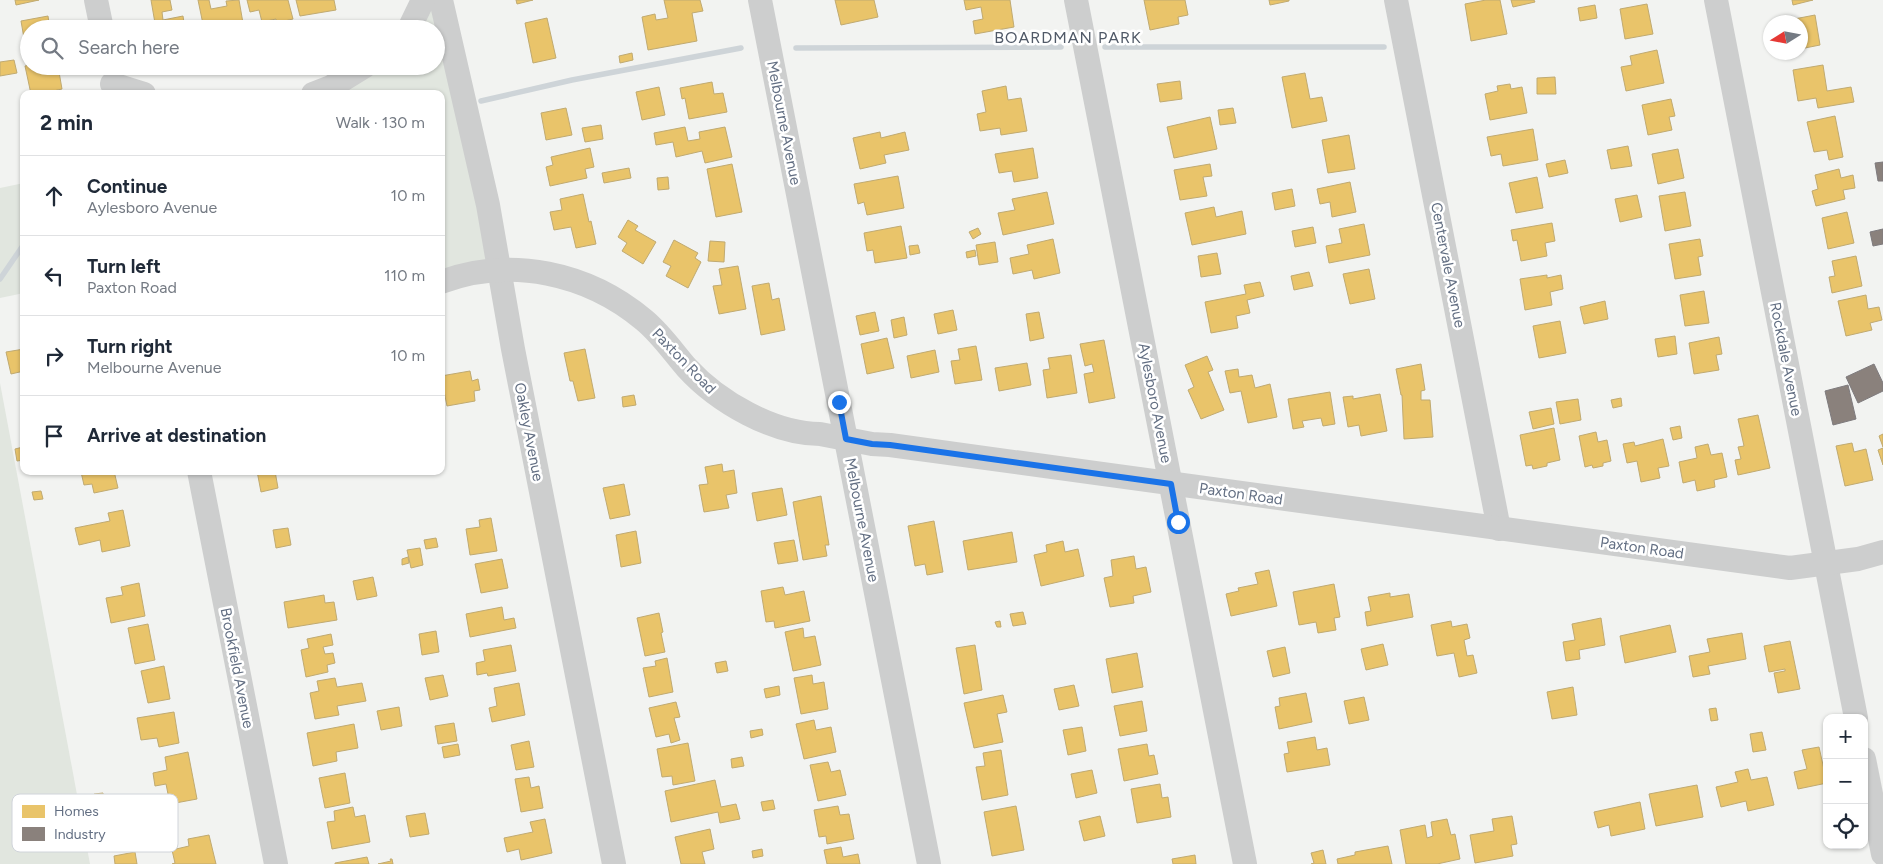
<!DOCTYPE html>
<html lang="en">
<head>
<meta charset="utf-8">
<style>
  :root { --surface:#fff; --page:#f6f6f7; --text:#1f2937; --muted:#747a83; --line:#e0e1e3 }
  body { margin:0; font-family:Figtree,sans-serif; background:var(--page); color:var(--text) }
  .controls { position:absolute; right:15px; bottom:15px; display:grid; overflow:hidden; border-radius:10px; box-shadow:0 1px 4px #0004 }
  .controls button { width:45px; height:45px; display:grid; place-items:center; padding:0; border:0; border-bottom:1px solid var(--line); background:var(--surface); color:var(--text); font:25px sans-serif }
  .compass { position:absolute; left:1763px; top:15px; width:45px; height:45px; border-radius:50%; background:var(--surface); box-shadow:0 1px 4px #0004; rotate:259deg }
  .stop { position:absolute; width:15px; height:15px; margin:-11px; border:4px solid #1a73e8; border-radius:50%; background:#fff }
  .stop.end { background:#1a73e8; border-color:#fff; box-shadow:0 1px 5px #0008 }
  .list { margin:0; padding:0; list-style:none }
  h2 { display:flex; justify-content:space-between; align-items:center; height:65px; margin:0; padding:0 20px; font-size:21px }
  h2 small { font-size:16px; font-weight:400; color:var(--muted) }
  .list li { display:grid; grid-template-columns:32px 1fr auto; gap:15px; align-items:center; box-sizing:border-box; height:80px; padding:0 20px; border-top:1px solid var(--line) }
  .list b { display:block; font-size:19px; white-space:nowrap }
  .list p { margin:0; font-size:16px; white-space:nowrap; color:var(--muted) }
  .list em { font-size:16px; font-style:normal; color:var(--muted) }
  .icon { flex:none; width:28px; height:28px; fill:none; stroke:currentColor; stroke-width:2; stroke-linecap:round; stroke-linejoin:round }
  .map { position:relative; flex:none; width:1883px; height:864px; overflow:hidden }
  .search { position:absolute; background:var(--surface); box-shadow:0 1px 4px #0004; left:20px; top:20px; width:425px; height:55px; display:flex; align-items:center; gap:12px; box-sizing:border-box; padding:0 18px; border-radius:28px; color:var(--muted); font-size:19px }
  .panel { position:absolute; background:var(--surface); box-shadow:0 1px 4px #0004; left:20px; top:90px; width:425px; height:385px; border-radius:10px }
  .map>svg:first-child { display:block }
  .green { fill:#e1e6df }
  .homes { fill:#e9c46a; stroke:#c0aa71 }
  .industry { fill:#8a817c; stroke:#7e7b7e }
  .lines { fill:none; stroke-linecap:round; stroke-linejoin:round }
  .stream { stroke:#ced4d8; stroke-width:5.5 }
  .minor { stroke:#cdcece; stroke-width:24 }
  .route { stroke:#1a73e8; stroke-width:6 }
  .labels { text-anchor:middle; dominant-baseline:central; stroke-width:5; stroke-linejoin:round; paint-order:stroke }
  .street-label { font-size:15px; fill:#626e82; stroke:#fff }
  .neighbourhood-label { font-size:16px; letter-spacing:1px; fill:#505967; stroke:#fff }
  .key { fill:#fff; stroke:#d0d4da; stroke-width:1 }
  .key-label { font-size:14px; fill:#626e82 }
</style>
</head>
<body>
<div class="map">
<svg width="1883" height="864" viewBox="0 0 1883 864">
  <rect width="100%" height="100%" fill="#f2f3f1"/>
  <!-- green -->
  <g class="green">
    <path d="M441,0l59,271 -59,11v-188h-128l52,-28h71v-37h-27z"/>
    <path d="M24,183v110l-24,5v-110z"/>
    <path d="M0,383l90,481h-90z"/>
  </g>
  <!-- homes -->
  <g class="homes">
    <path d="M15,0h24l-23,5z"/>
    <path d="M151,0h19l2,10 -10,2 1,8 20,-4 2,13h-29z"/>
    <path d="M198,0h11l2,9 16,-3 -1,-5 13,-1 5,29h-40z"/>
    <path d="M247,0h41l5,19 -17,4v-4l-14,3 -3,-12 -9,2z"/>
    <path d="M296,0h38l2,10 -36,6z"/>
    <path d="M516,0h17l-16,4z"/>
    <path d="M664,0h36l3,11 -11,2 5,28 -49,9 -6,-33 13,-3 1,6 12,-2z"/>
    <path d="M835,0h39l4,17 -37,8z"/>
    <path d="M964,0h46l4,27 -39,7 -2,-13 10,-2 -2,-12 -15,3z"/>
    <path d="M1144,0h41l3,15 -10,2 1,7 -29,6z"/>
    <path d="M1269,0h20v1l-19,4z"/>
    <path d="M1486,0h14l7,34 -36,7 -6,-37z"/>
    <path d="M1511,0h23l1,2 -22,5z"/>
    <path d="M1792,0h21l-20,5z"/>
    <path d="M1647,4l6,30 -28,5 -5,-30z"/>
    <path d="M1595,5l2,13 -17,3 -2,-13z"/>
    <path d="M1815,15l5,30 -20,4v-27h-10l-1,-2z"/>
    <path d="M48,16l2,13h-21v15h-4l-4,-23z"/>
    <path d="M547,18l9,40 -23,5 -8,-40z"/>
    <path d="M1657,50l7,33 -38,8 -5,-24 11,-2 -2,-9z"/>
    <path d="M632,53l1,7 -13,3 -1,-7z"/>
    <path d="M14,60l3,13 -17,3v-14z"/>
    <path d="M29,65l24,1 1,7 5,-1 3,17 -22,5h-9l-6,-28z"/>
    <path d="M1823,65l4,26 24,-4 3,15 -36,6 -2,-10 -18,3 -5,-31z"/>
    <path d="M1305,73l5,26 12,-2 5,24 -35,7 -10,-51z"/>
    <path d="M1555,77l1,17h-19v-16z"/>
    <path d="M1180,81l2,18 -22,3 -3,-18z"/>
    <path d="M712,82l2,12 9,-1 4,19 -38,7 -4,-21 -3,1 -2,-11z"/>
    <path d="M1510,84l1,5 11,-2 5,26 -37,7 -5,-26 13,-3 -1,-5z"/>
    <path d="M1006,86l2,14 13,-2 6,33 -26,4 -1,-7 -20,3 -3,-17 9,-2 -4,-21z"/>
    <path d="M659,87l6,28 -23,5 -6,-28z"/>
    <path d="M1671,99l4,17 -6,1 3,13 -24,5 -6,-30z"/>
    <path d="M566,108l6,27 -26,5 -5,-27z"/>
    <path d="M1233,108l3,15 -16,2 -2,-15z"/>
    <path d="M1835,116l8,41 -14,3 -2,-10 -13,2 -7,-30z"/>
    <path d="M1210,117l7,32 -43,9 -7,-31z"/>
    <path d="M601,125l2,14 -18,3 -3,-14z"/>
    <path d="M685,127l3,14 12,-2 -1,-7 26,-5 7,30 -27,6 -3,-12 -26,6 -3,-15 -17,3 -2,-12z"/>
    <path d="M1533,129l5,31 -35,6 -2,-12 -10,2 -4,-19z"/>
    <path d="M880,132l1,6 24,-6 4,18 -25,5 2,8 -26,6 -7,-31z"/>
    <path d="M1349,135l6,34 -27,4 -6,-33z"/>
    <path d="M1628,146l4,20 -21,3 -4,-19z"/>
    <path d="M590,148l4,19 -9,2 2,9 -37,8 -4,-19 7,-2 -2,-8z"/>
    <path d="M1033,148l5,30 -24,4 -2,-11 -13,2 -4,-19z"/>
    <path d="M1678,149l6,29 -26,6 -6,-30z"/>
    <path d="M1565,160l3,13 -19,4 -3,-13z"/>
    <path d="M732,164l10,48 -26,5 -9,-48z"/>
    <path d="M1210,164l2,12 -9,1 4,19 -27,4 -6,-30z"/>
    <path d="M629,168l2,10 -27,5 -2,-10z"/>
    <path d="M1839,169l2,9 12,-3 2,13 -12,2 2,9 -29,7 -4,-15 6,-2 -3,-14z"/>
    <path d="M898,176l6,32 -37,7 -3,-13 -6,2 -4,-20z"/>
    <path d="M668,177l1,12 -11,1 -1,-12z"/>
    <path d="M1537,177l6,31 -27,5 -7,-30z"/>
    <path d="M1350,182l6,30 -24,5 -2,-15 -10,2 -3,-15z"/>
    <path d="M1292,189l3,17 -20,4 -3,-17z"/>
    <path d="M1047,192l7,32 -51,11 -5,-22 17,-3 -3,-11z"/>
    <path d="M1685,192l6,34 -26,5 -6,-35z"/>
    <path d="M583,194l6,28 2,-1 5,23 -20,4 -5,-21 -17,3 -4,-18 12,-2 -2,-11z"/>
    <path d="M1637,195l5,22 -22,5 -5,-23z"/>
    <path d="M1214,207l2,10 26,-6 4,23 -54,11 -7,-32z"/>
    <path d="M1847,212l7,31 -26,6 -6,-31z"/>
    <path d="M628,220l10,6 -3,4 21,12 -13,22 -21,-13 5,-8 -9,-6z"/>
    <path d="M1552,223l3,18 -10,2 2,13 -26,5 -4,-21 -4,1 -2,-11z"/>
    <path d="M1364,224l6,31 -41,8 -3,-17 16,-3 -3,-14z"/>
    <path d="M901,226l6,32 -32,5 -2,-13 -6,1 -3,-18z"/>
    <path d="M1313,227l3,16 -21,4 -3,-16z"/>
    <path d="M978,228l3,6 -8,5 -4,-7z"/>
    <path d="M1053,239l7,34 -26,6 -2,-9 -19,4 -3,-16 19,-4 -2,-9z"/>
    <path d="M1700,239l3,17 -5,1 3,18 -26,4 -6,-35z"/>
    <path d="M674,240l24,13 -3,5 6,4 -13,26 -22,-12 5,-10 -8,-4z"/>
    <path d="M710,241l15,1 -1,20 -16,-1z"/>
    <path d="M995,242l3,20 -19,3 -3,-20z"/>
    <path d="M918,245l2,8 -10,2 -1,-9z"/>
    <path d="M975,250l1,6 -9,2 -1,-6z"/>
    <path d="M1217,253l4,21 -20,3 -3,-21z"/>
    <path d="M1856,256l6,30 -30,7 -3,-16 6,-1 -3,-15z"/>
    <path d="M738,266l8,43 -27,5 -6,-28 9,-1 -3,-16z"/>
    <path d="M1369,269l6,30 -25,5 -7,-30z"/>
    <path d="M1309,272l4,14 -19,4 -3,-14z"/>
    <path d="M1547,275v3l14,-3 2,14 -13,3 2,13 -27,5 -5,-31z"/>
    <path d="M1260,282l4,14 -17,4 3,13 -14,3 2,12 -27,5 -6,-31 41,-8 -2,-9z"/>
    <path d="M769,283l3,17 7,-2 6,32 -24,5 -9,-49z"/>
    <path d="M1704,291l5,32 -24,3 -5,-31z"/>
    <path d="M1866,295l2,14 11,-2 3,13 -12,3 2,7 -26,6 -8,-35z"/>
    <path d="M1605,301l3,18 -24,5 -4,-17z"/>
    <path d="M953,310l4,20 -19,4 -4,-20z"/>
    <path d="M875,312l4,19 -19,4 -4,-19z"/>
    <path d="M1039,312l5,26 -14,3 -4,-27z"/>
    <path d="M904,317l3,18 -13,3 -3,-18z"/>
    <path d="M1560,321l6,32 -27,5 -6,-32z"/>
    <path d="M1675,336l2,18 -19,3 -3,-18z"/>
    <path d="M1719,337l3,17 -6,1 3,15 -25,4 -5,-31z"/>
    <path d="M887,338l7,30 -27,6 -6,-30z"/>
    <path d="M1104,340l11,58 -26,5 -5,-29 10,-2 -2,-8 -7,2 -5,-22z"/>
    <path d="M976,346l6,34 -27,4 -4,-23 9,-1 -2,-11z"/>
    <path d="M24,349v22l-13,3 -5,-22z"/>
    <path d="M585,349l10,49 -17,3 -5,-20h-3l-6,-28z"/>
    <path d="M935,350l4,22 -28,6 -4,-22z"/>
    <path d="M1071,355l6,38 -30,5 -4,-28 7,-1 -2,-11z"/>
    <path d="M1207,356l6,14 -5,2 16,38 -23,9 -13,-29 6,-3 -9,-22z"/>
    <path d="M1027,363l4,22 -32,6 -4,-23z"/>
    <path d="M1421,364l4,26 -4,1v9h9l3,37 -29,2 -2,-44h-1l-5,-26z"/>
    <path d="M1238,369l1,8 13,-2 3,13 15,-4 7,33 -29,6 -7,-32 -11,2 -5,-22z"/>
    <path d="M470,371l2,10 6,-2 2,11 -6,1 1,10 -28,5 -6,-30z"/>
    <path d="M1330,392l5,32 -12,2 -2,-8 -19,3 2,6 -11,2 -5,-30z"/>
    <path d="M1380,394l7,37 -26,5 -2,-11 -11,2 -5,-30 10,-1v3z"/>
    <path d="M634,395l2,10 -13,2 -1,-10z"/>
    <path d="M1621,398l1,8 -9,2 -2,-8z"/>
    <path d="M1578,399l3,21 -21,4 -4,-22z"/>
    <path d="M1551,408l3,16 -21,5 -4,-17z"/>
    <path d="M1758,415l12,53 -32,7 -3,-15 6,-1 -3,-12 6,-1 -6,-27z"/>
    <path d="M1680,426l2,12 -9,2 -3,-12z"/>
    <path d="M1554,428l6,32 -13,3v3l-14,3 -1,-4 -6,1 -6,-31z"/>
    <path d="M1596,432l2,10 9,-2 4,21 -8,2v3l-10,2 -1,-3 -7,2 -6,-31z"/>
    <path d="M1883,434v13l-4,-11z"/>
    <path d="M1663,439l6,27 -11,2 2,10 -19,4 -4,-21 -10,2 -4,-19 11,-2 1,4z"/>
    <path d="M1852,443l2,9 12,-3 7,31 -28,6 -9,-40z"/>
    <path d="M1708,444l3,11 11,-2 5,24 -13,3 1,7 -18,4 -2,-11 -12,3 -4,-21 18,-4 -2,-11z"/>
    <path d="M23,447l1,13 -7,1 -2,-12z"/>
    <path d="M1883,448v17l-5,-15z"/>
    <path d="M722,464l1,8 11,-2 3,23 -11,2 3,13 -25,4 -5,-27 9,-1 -3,-17z"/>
    <path d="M114,471l4,17 -24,5 -2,-9 -8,1 -3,-13z"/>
    <path d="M257,471h18l3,17 -17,4z"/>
    <path d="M624,484l6,31 -20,4 -7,-31z"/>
    <path d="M782,488l5,27 -30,6 -5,-28z"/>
    <path d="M41,491l2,8 -9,1 -2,-8z"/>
    <path d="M821,496l8,49h-4l2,11 -24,4 -10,-58z"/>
    <path d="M123,510l7,36 -28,6 -2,-12 -21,5 -4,-17 35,-7 -2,-8z"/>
    <path d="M491,518l6,33 -27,4 -4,-26 14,-2 -1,-7z"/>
    <path d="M934,521l9,51 -16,3 -2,-11 -10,2 -7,-40z"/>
    <path d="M288,528l3,17 -15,3 -3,-18z"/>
    <path d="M636,531l5,32 -20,4 -5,-32z"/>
    <path d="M1012,532l5,30 -49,8 -5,-29z"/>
    <path d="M436,538l2,9 -12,2 -2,-9z"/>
    <path d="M794,540l4,21 -20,3 -4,-21z"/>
    <path d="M1063,541l2,11 13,-3 6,27 -43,10 -7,-31 13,-3 -1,-7z"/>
    <path d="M420,548l3,17 -12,3 -4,-18z"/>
    <path d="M1134,556l2,13 10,-2 5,25 -18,4 1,7 -24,4 -6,-29 9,-2 -2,-16z"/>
    <path d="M408,557l1,6 -7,2v-6z"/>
    <path d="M502,559l6,29 -27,5 -6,-29z"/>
    <path d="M1269,570l8,36 -46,10 -5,-22 13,-3 -1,-3 20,-4 -3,-11z"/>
    <path d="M373,577l4,19 -20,4 -4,-19z"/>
    <path d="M139,583l6,33 -34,7 -5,-25 17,-3 -2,-8z"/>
    <path d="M1334,584l6,33 -6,1 2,12 -18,3 -2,-11 -17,3 -6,-33z"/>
    <path d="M783,587l2,8 19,-4 6,30 -35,7 -1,-7 -8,1 -5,-31z"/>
    <path d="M1390,593v4l19,-3 4,23 -46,9 -2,-14 6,-1 -3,-14z"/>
    <path d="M324,595l1,8 9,-1 3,18 -49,8 -4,-26z"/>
    <path d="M502,607l2,13 10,-2 2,10 -46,9 -4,-23z"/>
    <path d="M1023,612l3,12 -13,2 -3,-12z"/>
    <path d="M659,613l4,19 -2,1 4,19 -20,4 -8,-38z"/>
    <path d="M1601,618l4,27 -26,5 1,9 -14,2 -3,-19 12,-2 -3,-16z"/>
    <path d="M1000,621l1,6h-4l-2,-5z"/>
    <path d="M1451,621l1,6 15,-3 3,14 -6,2 3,16 6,-1 4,18 -18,4 -5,-24 -17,3 -6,-31z"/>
    <path d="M148,624l7,36 -20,4 -7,-36z"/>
    <path d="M1670,625l6,27 -51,11 -5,-27z"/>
    <path d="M803,628l1,10 11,-2 6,29 -28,6 -8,-39z"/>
    <path d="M436,631l3,21 -17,3 -3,-21z"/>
    <path d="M1742,633l4,26 -38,7 2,8 -17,3 -4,-21 21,-4 -3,-13z"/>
    <path d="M331,634l2,11 -10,2 2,7 8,-1 2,10 -8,2 1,7 -22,5 -5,-27 8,-2 -2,-9z"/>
    <path d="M1790,641l10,48 -22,4 -4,-20 11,-2v-2l-16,3 -5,-26z"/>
    <path d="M1383,644l5,21 -22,5 -5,-21z"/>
    <path d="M511,645l5,26 -28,5 -1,-3 -10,2 -1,-12 9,-2 -2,-11z"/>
    <path d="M975,645l7,45 -18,4 -8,-46z"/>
    <path d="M1285,647l5,26 -17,4 -6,-26z"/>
    <path d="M1137,653l6,34 -31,6 -6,-34z"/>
    <path d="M667,658l6,34 -24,5 -6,-29 13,-2 -1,-5z"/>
    <path d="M726,661l2,10 -11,2 -2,-10z"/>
    <path d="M164,666l6,33 -22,4 -7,-32z"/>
    <path d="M443,675l5,21 -18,4 -5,-22z"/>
    <path d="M812,675l1,9 11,-2 4,27 -27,5 -7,-36z"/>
    <path d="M335,678l2,9 25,-4 4,18 -29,5 2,9 -24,4 -5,-26 9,-2 -2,-10z"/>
    <path d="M519,683l6,32 -33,7 -3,-14 8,-2 -3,-18z"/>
    <path d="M1074,685l5,21 -20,4 -5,-21z"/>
    <path d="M779,686l1,9 -14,3 -2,-9z"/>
    <path d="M1573,687l4,28 -25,4 -5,-27z"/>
    <path d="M1306,693l6,29 -33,7 -4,-22 5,-1 -1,-8z"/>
    <path d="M1003,695l4,17 -10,2 6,28 -29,6 -10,-45z"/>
    <path d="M1364,697l5,23 -20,4 -5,-23z"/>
    <path d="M1142,701l5,30 -27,5 -6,-30z"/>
    <path d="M676,702l4,15 -6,1 6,22 -9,3 -2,-9 -13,3 -7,-29z"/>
    <path d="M399,707l3,19 -21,4 -4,-19z"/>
    <path d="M1716,708l2,12 -7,1 -2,-12z"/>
    <path d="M174,712l5,31 -20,4 -2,-9 -16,2 -4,-22z"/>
    <path d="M814,720l2,10 15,-3 5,25 -32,7 -8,-35z"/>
    <path d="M454,723l3,18 -19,3 -3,-18z"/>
    <path d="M354,724l4,24 -22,4 1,9 -24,5 -6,-33z"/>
    <path d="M1082,727l4,24 -18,4 -5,-25z"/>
    <path d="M762,729l1,6 -12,3 -1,-7z"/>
    <path d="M1762,732l4,18 -13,2 -3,-18z"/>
    <path d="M1315,737l2,13 10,-2 3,17 -43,7 -3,-18 5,-1 -2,-11z"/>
    <path d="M529,741l5,26 -18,3 -5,-25z"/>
    <path d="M688,743l7,38 -22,4 -1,-9 -10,1 -5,-28z"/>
    <path d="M458,744l2,11 -16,3 -2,-11z"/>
    <path d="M1147,744l2,12 5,-1 4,19 -34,7 -6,-32z"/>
    <path d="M1819,747l8,36 -29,6 -4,-17 13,-3 -5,-19z"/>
    <path d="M1001,750l7,45 -26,5 -6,-33 9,-1 -2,-13z"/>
    <path d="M188,752l9,47 -27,5 -4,-20 -11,2 -2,-13 14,-3 -2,-13z"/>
    <path d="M742,757l2,9 -12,2 -1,-9z"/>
    <path d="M828,762l3,10 9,-2 6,25 -28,6 -8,-36z"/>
    <path d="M1748,769l3,11 16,-3 7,28 -26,6 -2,-10 -25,6 -5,-20 22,-5 -3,-10z"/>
    <path d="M1092,770l5,23 -21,5 -5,-24z"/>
    <path d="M345,773l5,30 -25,5 -6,-30z"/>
    <path d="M529,777l2,11 8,-2 4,22 -22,4 -6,-33z"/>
    <path d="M715,780l6,27 15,-3 4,15 -20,4 -2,-11 -47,10 -6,-31z"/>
    <path d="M1160,784l2,14 6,-1 3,20 -34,6 -6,-34z"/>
    <path d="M1697,785l6,32 -47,9 -7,-32z"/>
    <path d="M103,793l2,13 -8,1 -3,-13z"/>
    <path d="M773,800l2,9 -12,2 -2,-9z"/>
    <path d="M1640,802l5,27 -34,7 -2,-11 -11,3 -4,-16z"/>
    <path d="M838,806l2,9 9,-1 5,25 -27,5 -1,-8 -7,1 -5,-27z"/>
    <path d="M1016,806l8,44 -32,6 -8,-44z"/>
    <path d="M353,807l2,10 10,-2 5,27 -38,7 -5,-27 8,-1 -1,-10z"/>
    <path d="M425,813l4,21 -19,3 -4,-21z"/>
    <path d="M1100,816l5,20 -21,5 -5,-20z"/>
    <path d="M1512,816l5,28 -6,1 2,11 -38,7 -5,-28 24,-4 -2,-12z"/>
    <path d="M545,819l7,34 -31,7 -2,-11 -12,3 -3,-14 29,-6 -3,-10z"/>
    <path d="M1447,819l4,16 4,-1 5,25 -23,5h-31l-6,-34 25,-5 2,13 6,-2 -2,-14z"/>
    <path d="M710,829l4,20 -12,3 3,12h-24l-6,-27z"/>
    <path d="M209,835l7,29h-44l3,-1 -3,-13 17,-4 -1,-7z"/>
    <path d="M1388,846l4,18h-54l-1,-5 18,-4v-3z"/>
    <path d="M841,847l2,10 15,-3 2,10h-33l-3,-14z"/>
    <path d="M762,849l1,7 -10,2 -1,-7z"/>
    <path d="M1323,850l3,14h-15l3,-1 -3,-10z"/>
    <path d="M135,852l2,12h-22l-1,-8z"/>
    <path d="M1195,855l1,9h-23l-1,-5z"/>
    <path d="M367,857l2,7h-34v-1z"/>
    <path d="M390,859h2l1,5h-15l13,-3z"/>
  </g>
  <!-- industry -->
  <g class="industry">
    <path d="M1883,162v19h-5l-3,-18z"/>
    <path d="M1883,229v15l-10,2 -3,-14z"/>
    <path d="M1874,364l9,19v8l-25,12 -12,-26z"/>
    <path d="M1848,385l8,34 -23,6 -8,-34z"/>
  </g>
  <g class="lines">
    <!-- stream -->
    <g class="stream">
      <path d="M1105,47h279"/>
      <path d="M796,48l265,-1"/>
      <path d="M481,101l91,-21 169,-32"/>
      <path d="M0,279l24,-35"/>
    </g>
    <!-- minor -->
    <g class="minor">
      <path d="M96,0l6,29"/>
      <path d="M441,0l47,205 25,144 101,515"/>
      <path d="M760,0l169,864"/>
      <path d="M1076,0l169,864"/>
      <path d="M1396,0l103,529"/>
      <path d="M1716,0l140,718"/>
      <path d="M409,29l14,-29"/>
      <path d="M112,84l32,10"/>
      <path d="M313,94l18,-7 34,-21"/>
      <path d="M441,282c70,-26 147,-9 203,38 17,14 29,32 43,48 31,34 87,66 133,66l52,10 18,1 900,123 68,-9 25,-7"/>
      <path d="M199,471l77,393"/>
      <path d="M1864,759l19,95"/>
    </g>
  </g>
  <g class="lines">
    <!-- route -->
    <path class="route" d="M839,402l7,37 26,5 18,1 281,39 7,38"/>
  </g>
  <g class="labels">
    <!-- street labels -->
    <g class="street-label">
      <text transform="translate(784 123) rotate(79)">Melbourne Avenue</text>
      <text transform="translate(1448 265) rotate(79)">Centervale Avenue</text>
      <text transform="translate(1786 359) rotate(79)">Rockdale Avenue</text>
      <text transform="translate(684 361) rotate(46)">Paxton Road</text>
      <text transform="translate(1155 403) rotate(79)">Aylesboro Avenue</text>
      <text transform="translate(529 432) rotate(79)">Oakley Avenue</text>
      <text transform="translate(1241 494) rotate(8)">Paxton Road</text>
      <text transform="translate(862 520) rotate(79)">Melbourne Avenue</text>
      <text transform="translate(1642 548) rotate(8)">Paxton Road</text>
      <text transform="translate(237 668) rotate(79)">Brookfield Avenue</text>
    </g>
    <!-- neighbourhood labels -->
    <g class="neighbourhood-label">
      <text x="1068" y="37">BOARDMAN PARK</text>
    </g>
  </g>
  <!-- legend -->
  <rect x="12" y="794" width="166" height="58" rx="8" class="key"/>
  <rect x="22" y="805" width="23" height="13" fill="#e9c46a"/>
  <rect x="22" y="827" width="23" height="14" fill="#8a817c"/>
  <g class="key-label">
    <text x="54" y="816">Homes</text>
    <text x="54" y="839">Industry</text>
  </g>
</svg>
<div class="controls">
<button>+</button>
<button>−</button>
<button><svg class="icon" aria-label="locate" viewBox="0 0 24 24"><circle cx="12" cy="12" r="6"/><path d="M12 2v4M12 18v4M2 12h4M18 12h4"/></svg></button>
</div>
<svg class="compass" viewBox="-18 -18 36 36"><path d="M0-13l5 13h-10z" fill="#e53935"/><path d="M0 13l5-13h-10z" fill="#747a83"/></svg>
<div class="stop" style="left:1178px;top:522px"></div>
<div class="stop end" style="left:839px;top:402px"></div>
<div class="search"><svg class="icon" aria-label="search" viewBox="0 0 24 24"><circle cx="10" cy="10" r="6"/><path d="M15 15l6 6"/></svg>Search here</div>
<section class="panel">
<h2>2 min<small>Walk · 130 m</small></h2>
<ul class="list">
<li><svg class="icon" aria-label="ahead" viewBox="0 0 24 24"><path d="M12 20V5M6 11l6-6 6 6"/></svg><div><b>Continue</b><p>Aylesboro Avenue</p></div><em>10 m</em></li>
<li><svg class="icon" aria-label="left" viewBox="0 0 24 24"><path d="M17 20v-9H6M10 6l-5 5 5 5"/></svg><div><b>Turn left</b><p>Paxton Road</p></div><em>110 m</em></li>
<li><svg class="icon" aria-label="right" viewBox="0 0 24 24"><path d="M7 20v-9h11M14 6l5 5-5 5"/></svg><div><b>Turn right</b><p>Melbourne Avenue</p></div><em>10 m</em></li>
<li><svg class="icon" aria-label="arrive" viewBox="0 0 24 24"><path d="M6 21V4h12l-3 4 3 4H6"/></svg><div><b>Arrive at destination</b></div></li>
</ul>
</section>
</div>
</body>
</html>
